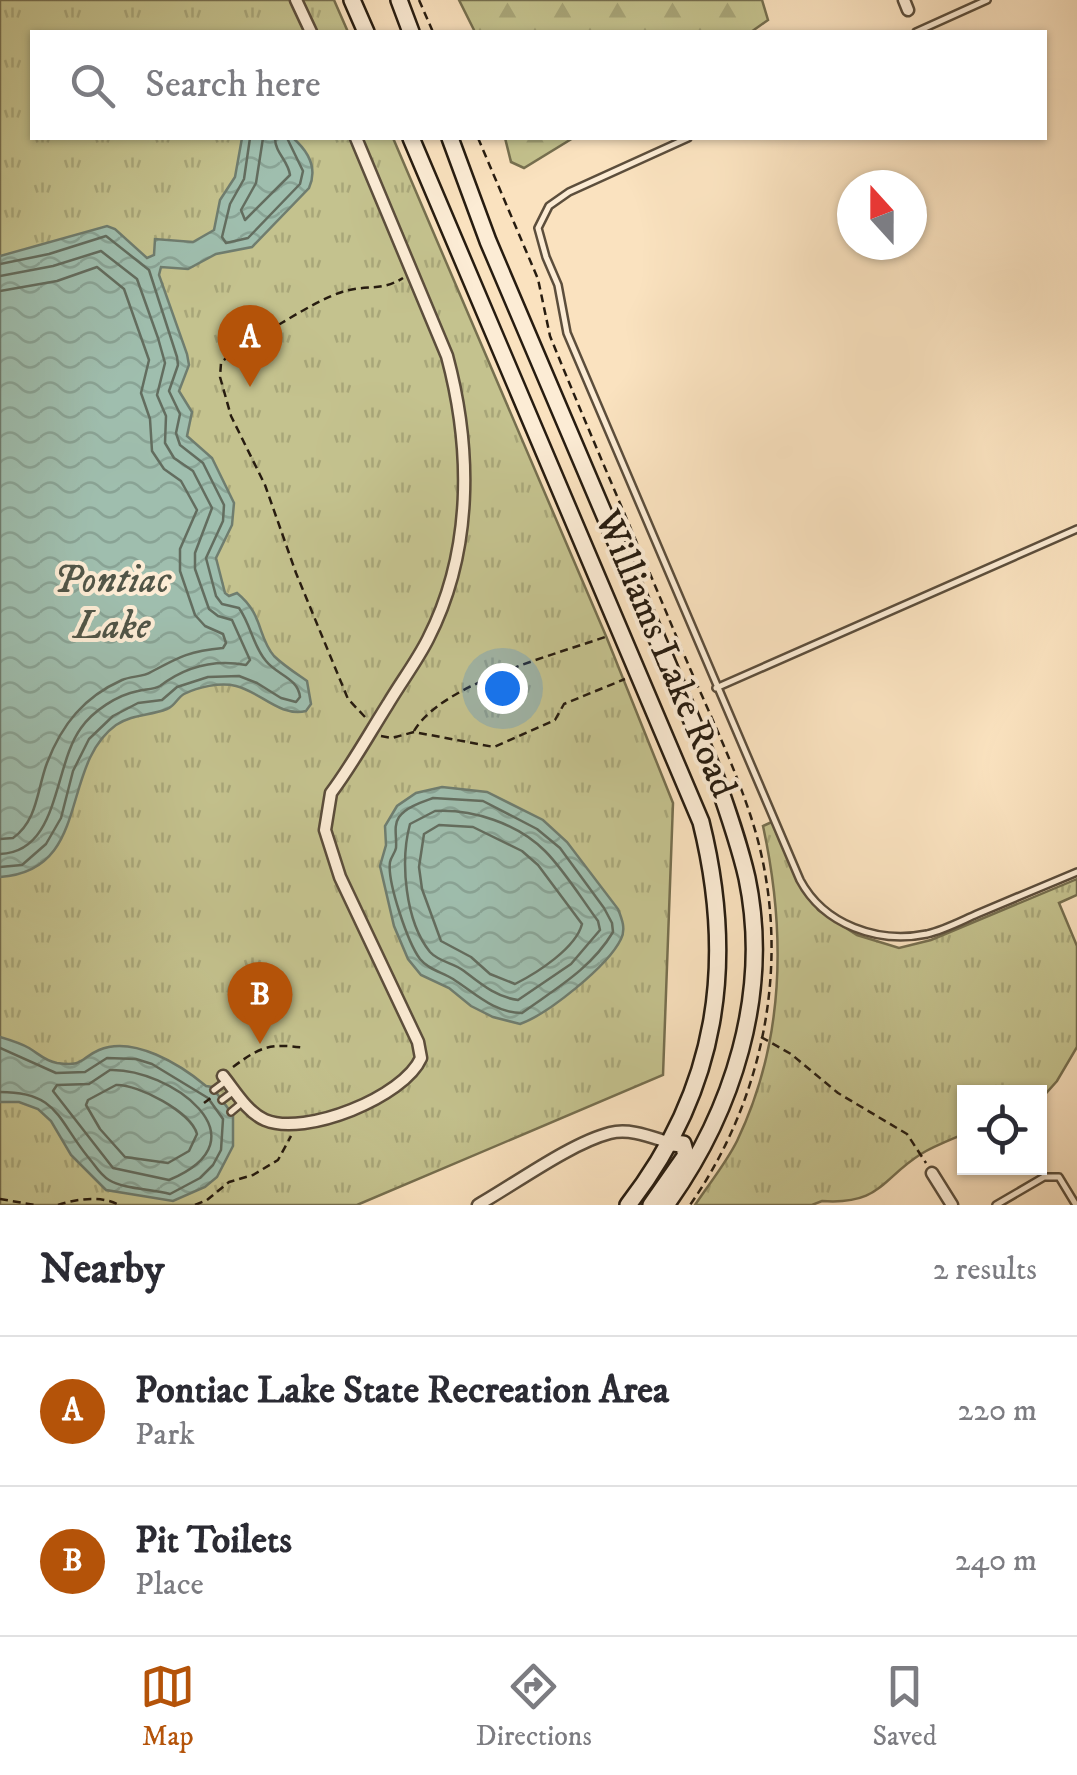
<!DOCTYPE html>
<html lang="en">
<head>
<meta charset="utf-8">
<style>
  :root { --surface:#fff; --page:#f2f2f3; --text:#2b2b33; --muted:#7c7c81; --line:#e1e1e2; --accent:#b45309 }
  body { margin:0; font-family:"IM FELL DW Pica",serif; background:var(--page); color:var(--text) }
  .controls { position:absolute; right:30px; bottom:30px; display:grid; overflow:hidden; border-radius:0px; box-shadow:0 2px 8px #0004 }
  .controls button { width:90px; height:90px; display:grid; place-items:center; padding:0; border:0; border-bottom:2px solid var(--line); background:var(--surface); color:var(--text); font:50px sans-serif }
  .compass { position:absolute; left:837px; top:170px; width:90px; height:90px; border-radius:50%; background:var(--surface); box-shadow:0 2px 8px #0004; rotate:339deg }
  .you { position:absolute; left:502px; top:688px; width:35px; height:35px; margin:-25px; border:8px solid #fff; border-radius:50%; background:#1a73e8; box-shadow:0 0 0 15px #1a73e833 }
  .badge { display:grid; place-items:center; width:65px; height:65px; border-radius:50%; background:var(--accent); color:#fff; font-size:32px; font-weight:700 }
  .pin { position:absolute; translate:-50% -82px; filter:drop-shadow(0 2px 5px #0008) }
  .pin::after { content:''; position:absolute; top:52px; width:35px; height:30px; background:inherit; clip-path:polygon(0 0,100% 0,50% 100%) }
  .list { margin:0; padding:0; list-style:none }
  h2 { display:flex; justify-content:space-between; align-items:center; height:130px; margin:0; padding:0 40px; font-size:42px }
  h2 small { font-size:32px; font-weight:400; color:var(--muted) }
  .list li { display:grid; grid-template-columns:65px 1fr auto; gap:30px; align-items:center; box-sizing:border-box; height:150px; padding:0 40px; border-top:2px solid var(--line) }
  .list b { display:block; font-size:38px; white-space:nowrap }
  .list p { margin:0; font-size:32px; white-space:nowrap; color:var(--muted) }
  .list em { font-size:32px; font-style:normal; color:var(--muted) }
  .icon { flex:none; width:55px; height:55px; fill:none; stroke:currentColor; stroke-width:2; stroke-linecap:round; stroke-linejoin:round }
  .map { position:relative; flex:none; width:1077px; height:1205px; overflow:hidden }
  .search { position:absolute; background:var(--surface); box-shadow:0 2px 8px #0004; left:30px; right:30px; top:30px; height:110px; display:flex; align-items:center; gap:25px; box-sizing:border-box; padding:0 35px; border-radius:0px; color:var(--muted); font-size:38px }
  .sheet { height:430px; background:var(--surface) }
  nav { display:flex; justify-content:space-around; align-items:center; box-sizing:border-box; height:140px; border-top:2px solid var(--line); background:var(--surface); font-size:28px; color:var(--muted) }
  nav a { display:grid; justify-items:center; gap:5px }
  nav .on { color:var(--accent) }
  .map>svg:first-child { display:block }
  .grass { fill:url(#grass-tufts); stroke:#766f4f; stroke-width:2.5 }
  .forest { fill:url(#forest-firs); stroke:#766f4f; stroke-width:2.5 }
  .water { fill:url(#water-waves); stroke:#6f7d6f; stroke-width:2.5 }
  .lines { fill:none; stroke-linecap:round; stroke-linejoin:round }
  .shore { stroke:#636d5f; stroke-width:2.5 }
  .service-casing { stroke:#5c4e3c; stroke-width:10 }
  .minor-casing { stroke:#5c4e3c; stroke-width:15 }
  .secondary-casing { stroke:#271c10; stroke-width:20 }
  .path { stroke:#271c10; stroke-width:2.5; stroke-dasharray:8 5; stroke-linecap:butt }
  .service { stroke:#fcecd5; stroke-width:5 }
  .minor { stroke:#fcecd5; stroke-width:10 }
  .secondary { stroke:#fcecd5; stroke-width:15 }
  .labels { text-anchor:middle; dominant-baseline:central; stroke-width:8; stroke-linejoin:round; paint-order:stroke }
  .street-label { font-size:38px; fill:#271c10; stroke:#fcecd5 }
  .water-label { font-size:40px; font-style:italic; fill:#515547; stroke:#fcecd5 }
</style>
</head>
<body>
<div class="map">
<svg width="1077" height="1205" viewBox="0 0 1077 1205">
  <defs>
    <pattern id="grass-tufts" width="24" height="20" patternUnits="userSpaceOnUse" patternTransform="scale(2.5)"><rect width="24" height="20" fill="#c4c28e"/><path d="M3 7l-1-3M5 7V3M7 7l1-3M15 17l-1-3M17 17v-4M19 17l1-3" fill="none" stroke="#a8a679"/></pattern>
    <pattern id="forest-firs" width="22" height="20" patternUnits="userSpaceOnUse" patternTransform="scale(2.5)"><rect width="22" height="20" fill="#c4c28e"/><path d="M5 1l3.5 6h-7zM16 11l3.5 6h-7z" fill="#a8a679"/></pattern>
    <pattern id="water-waves" width="16" height="10" patternUnits="userSpaceOnUse" patternTransform="scale(2.5)"><rect width="16" height="10" fill="#9fbeae"/><path d="M0 5q4-4 8 0t8 0" fill="none" stroke="#89a395"/></pattern>
  </defs>
  <rect width="100%" height="100%" fill="#fae2bf"/>
  <filter id="stains"><feTurbulence type="fractalNoise" baseFrequency=".002" numOctaves="4"/><feColorMatrix values="0 0 0 0 .2 0 0 0 0 .09 0 0 0 0 .02 0 0 0 .5 -.17"/></filter>
  <radialGradient id="worn" r=".72"><stop offset=".6" stop-color="#630" stop-opacity="0"/><stop offset="1" stop-color="#630" stop-opacity=".3"/></radialGradient>
  <!-- grass -->
  <g class="grass">
    <path d="M0,0h334l14,32h-316v106h361l213,498 67,167 -10,272 -306,130h-357z"/>
    <path d="M774,821l44,89 39,25 42,13 32,-8 146,-61v16l-18,8 18,43v101l-20,34 -17,19v-8h-76v42c-14,6 -30,12 -43,20 -40,25 -40,51 -99,47l-10,4h-117c14,-21 31,-42 42,-64 48,-100 49,-209 26,-315z"/>
  </g>
  <!-- forest -->
  <g class="forest">
    <path d="M459,0h303l6,20 -17,12h-276z"/>
    <path d="M505,138h68l-49,30 -13,-6z"/>
  </g>
  <!-- water -->
  <g class="water">
    <path d="M242,138h51c16,14 25,30 16,50l-57,59 -36,7 -28,15 -27,-2 -2,8 28,79 2,11 -10,26 13,21 -5,24 25,22 22,45 -2,22 -16,33 9,35 4,3 8,-3c27,22 20,43 37,63 9,9 23,18 33,25l4,23 -5,7c-27,6 -45,-19 -70,-25 -16,-4 -38,1 -52,8 -7,4 -9,12 -17,15 -18,7 -34,5 -51,16 -57,41 -24,146 -116,152v-621l107,-30 8,3 32,29 7,-3 1,-16 38,3 21,-12 6,-30 15,-23z"/>
    <path d="M442,787l45,5 56,28 24,22 51,67c4,10 8,20 3,30 -13,27 -73,75 -101,85l-27,-7 -22,-11 -22,-18 -28,-13 -13,-16 -14,-33 -14,-60 6,-21 -1,-19 12,-20 19,-13z"/>
    <path d="M0,1037c10,3 20,6 29,11 10,6 16,13 28,15 28,4 23,-5 42,-13 34,-15 82,15 107,36l6,1 21,28v31l-16,31 -12,10 -32,14 -67,-11 -35,-35 -20,-34 -13,-12 -19,-7h-19z"/>
  </g>
  <g class="lines">
    <!-- shore -->
    <g class="shore">
      <path d="M250,138l-6,41 -14,25 -8,33 4,6 22,-5 52,-54 3,-13 -16,-33"/>
      <path d="M263,138l-7,45 -15,27 4,10 45,-45c-2,-15 -15,-22 -15,-37"/>
      <path d="M0,264l49,-10 57,-18 43,34 28,87 1,8 -9,26 11,23 -4,19 4,12 23,18 21,42 -1,16 -17,37 10,38 6,8 17,4c12,17 14,38 27,53 11,14 32,17 34,36l-4,5 -15,-4 -24,-15 -18,-7 -31,1 -31,10 -15,13 -24,3 -25,13 -24,23 -16,32 -12,47 -15,26 -24,21 -22,2"/>
      <path d="M0,276l53,-10 48,-15 36,28 21,59 7,25 -8,32 9,21 -1,27 9,15 19,13 19,37 -17,45v16l14,40 9,7 14,4 18,40 -4,5c-32,-6 -61,2 -86,21 -7,4 -15,3 -22,5 -21,4 -45,20 -57,37 -28,38 -21,124 -81,126"/>
      <path d="M0,291l57,-10 40,-14 27,22 25,71 -8,33 9,26 2,32 12,18 17,12 16,29 -17,39v22l15,44 10,11 18,8 3,9 -3,5c-34,3 -44,9 -72,24 -8,5 -20,4 -29,8 -38,17 -60,44 -75,83 -10,26 -9,57 -34,75l-13,1"/>
      <path d="M433,798l50,3 54,28 23,19 44,60 8,15 1,9c-22,37 -58,57 -91,81 -28,0 -47,-20 -69,-34 -11,-7 -24,-9 -33,-20 -12,-16 -33,-77 -30,-97 1,-5 5,-9 6,-14 1,-11 -3,-22 3,-31 7,-10 23,-15 34,-19z"/>
      <path d="M435,811c37,-2 82,12 110,40 19,19 36,47 53,70l2,9 -29,34 -53,36c-22,-3 -37,-16 -54,-29 -10,-8 -25,-9 -34,-19 -25,-31 -30,-91 -20,-128z"/>
      <path d="M439,825l34,2 49,24 16,14 44,59c-6,24 -45,49 -67,60l-25,-10 -19,-17 -30,-16 -19,-52 -3,-22 5,-33z"/>
      <path d="M0,1048l56,25 29,-1 22,-14 29,1 16,5 56,34 15,21 -2,31 -8,15 -13,13 -30,16c-17,-5 -47,-5 -61,-14 -9,-5 -14,-15 -21,-23 -31,-38 -30,-65 -88,-65"/>
      <path d="M110,1070c58,-2 159,68 59,110l-56,-12 -60,-77 4,-6 32,-1z"/>
      <path d="M116,1085c22,-1 75,27 81,49l-8,17 -21,12 -43,-6 -25,-28 -14,-24 2,-5z"/>
    </g>
    <defs>
      <g id="service">
        <path d="M916,32l71,-32"/>
        <path d="M688,138l-119,54 -20,14 -11,22 8,29 12,28 9,48 233,547c24,45 78,64 127,54 17,-4 34,-13 50,-20 33,-14 67,-28 100,-42"/>
        <path d="M716,688l361,-159"/>
        <path d="M214,1090l12,-9"/>
        <path d="M222,1100l12,-9"/>
        <path d="M231,1112l12,-10"/>
        <path d="M996,1205l48,-28h15l17,28"/>
      </g>
      <g id="minor">
        <path d="M296,0l15,32"/>
        <path d="M904,0l4,10"/>
        <path d="M223,1076c12,15 24,36 42,44 40,17 139,-23 156,-62l-3,-16 -78,-165 -15,-47 6,-37c21,-28 38,-59 57,-89 13,-22 29,-43 40,-65 45,-88 44,-190 19,-283l-91,-218"/>
        <path d="M932,1173l20,32"/>
        <path d="M478,1205c37,-21 93,-62 132,-72 20,-5 41,4 61,10"/>
      </g>
      <g id="secondary">
        <path d="M352,0l14,32"/>
        <path d="M399,0l12,32"/>
        <path d="M411,138l290,684c35,141 17,267 -73,383"/>
        <path d="M450,138l38,103 227,534c12,34 24,68 32,103 24,115 -14,234 -81,327"/>
        <path d="M651,1205l35,-50 -3,-11 -11,-1"/>
      </g>
    </defs>
    <!-- service casing -->
    <use href="#service" class="service-casing"/>
    <!-- minor casing -->
    <use href="#minor" class="minor-casing"/>
    <!-- secondary casing -->
    <use href="#secondary" class="secondary-casing"/>
    <!-- path -->
    <g class="path">
      <path d="M419,0l14,32"/>
      <path d="M478,138l60,141 12,57c41,101 85,201 127,302 24,58 53,116 73,176 44,131 19,278 -60,391"/>
      <path d="M365,717l-17,-18 -52,-126 -31,-88 -34,-69 -11,-39 1,-14 9,-9c31,-17 81,-52 112,-62 24,-8 39,0 61,-14"/>
      <path d="M414,731c27,-47 140,-76 191,-94"/>
      <path d="M381,736l11,2 22,-6 80,15 61,-27 9,-16 61,-25"/>
      <path d="M761,1037l30,17 47,39 69,41 19,29"/>
      <path d="M233,1067c28,-21 38,-24 72,-19"/>
      <path d="M204,1103l8,-6"/>
      <path d="M0,1199l35,6"/>
      <path d="M58,1205c18,-6 43,-10 61,0"/>
      <path d="M195,1205l12,-5 22,-18 24,-7 25,-15 13,-24"/>
    </g>
    <!-- service -->
    <use href="#service" class="service"/>
    <!-- minor -->
    <use href="#minor" class="minor"/>
    <!-- secondary -->
    <use href="#secondary" class="secondary"/>
  </g>
  <g class="labels">
    <!-- street labels -->
    <g class="street-label">
      <text transform="translate(665 654) rotate(67)">Williams Lake Road</text>
    </g>
    <!-- water labels -->
    <g class="water-label">
      <text x="112" y="581">Pontiac<tspan x="112" dy="46">Lake</tspan></text>
    </g>
  </g>
  <rect width="100%" height="100%" filter="url(#stains)"/>
  <rect width="100%" height="100%" fill="url(#worn)"/>
</svg>
<div class="controls">
<button><svg class="icon" aria-label="locate" viewBox="0 0 24 24"><circle cx="12" cy="12" r="6"/><path d="M12 2v4M12 18v4M2 12h4M18 12h4"/></svg></button>
</div>
<svg class="compass" viewBox="-18 -18 36 36"><path d="M0-13l5 13h-10z" fill="#e53935"/><path d="M0 13l5-13h-10z" fill="#7c7c81"/></svg>
<div class="you"></div>
<div class="pin badge" style="left:250px;top:387px">A</div>
<div class="pin badge" style="left:260px;top:1044px">B</div>
<div class="search"><svg class="icon" aria-label="search" viewBox="0 0 24 24"><circle cx="10" cy="10" r="6"/><path d="M15 15l6 6"/></svg>Search here</div>
</div>
<section class="sheet">
<h2>Nearby<small>2 results</small></h2>
<ul class="list">
<li><span class="badge">A</span><div><b>Pontiac Lake State Recreation Area</b><p>Park</p></div><em>220 m</em></li>
<li><span class="badge">B</span><div><b>Pit Toilets</b><p>Place</p></div><em>240 m</em></li>
</ul>
</section>
<nav>
<a class="on"><svg class="icon" aria-label="map" viewBox="0 0 24 24"><path d="M3 6l6-2 6 2 6-2v14l-6 2-6-2-6 2zM9 4v14M15 6v14"/></svg>Map</a>
<a><svg class="icon" aria-label="directions" viewBox="0 0 24 24"><path d="M12 3l9 9-9 9-9-9zM9 14v-3h6M13 9l2 2-2 2"/></svg>Directions</a>
<a><svg class="icon" aria-label="saved" viewBox="0 0 24 24"><path d="M7 4h10v16l-5-4-5 4z"/></svg>Saved</a>
</nav>
</body>
</html>
